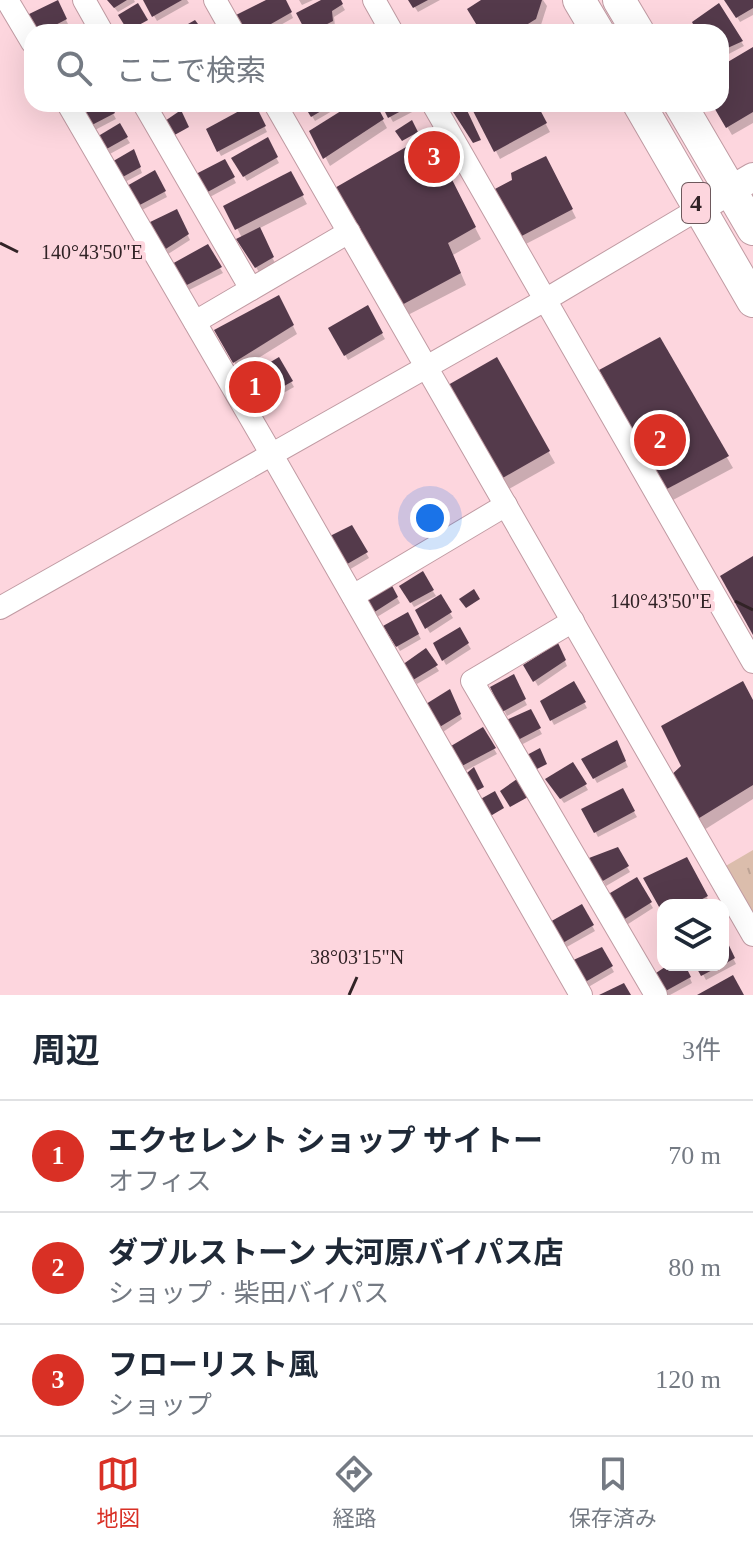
<!DOCTYPE html>
<html lang="ja">
<head>
<meta charset="utf-8">
<style>
  :root { --surface:#fff; --page:#f6f6f7; --text:#1f2937; --muted:#747a83; --line:#e0e1e3; --accent:#d93025 }
  body { margin:0; font-family:"Times New Roman","Noto Sans JP",serif; background:var(--page); color:var(--text) }
  .controls { position:absolute; right:24px; bottom:24px; display:grid; overflow:hidden; border-radius:16px; box-shadow:0 8px 32px #0002 }
  .controls button { width:72px; height:72px; display:grid; place-items:center; padding:0; border:0; border-bottom:2px solid var(--line); background:var(--surface); color:var(--text); font:40px sans-serif }
  .you { position:absolute; left:430px; top:518px; width:28px; height:28px; margin:-20px; border:6px solid #fff; border-radius:50%; background:#1a73e8; box-shadow:0 0 0 12px #1a73e833 }
  .badge { display:grid; place-items:center; width:52px; height:52px; border-radius:50%; background:var(--accent); color:#fff; font-size:26px; font-weight:700 }
  .pin { position:absolute; translate:-50% -50%; border:4px solid #fff; box-shadow:0 2px 8px #0006 }
  .list { margin:0; padding:0; list-style:none }
  h2 { display:flex; justify-content:space-between; align-items:center; height:104px; margin:0; padding:0 32px; font-size:34px }
  h2 small { font-size:26px; font-weight:400; color:var(--muted) }
  .list li { display:grid; grid-template-columns:52px 1fr auto; gap:24px; align-items:center; box-sizing:border-box; height:112px; padding:0 32px; border-top:2px solid var(--line) }
  .list b { display:block; font-size:30px; white-space:nowrap }
  .list p { margin:0; font-size:26px; white-space:nowrap; color:var(--muted) }
  .list em { font-size:26px; font-style:normal; color:var(--muted) }
  .icon { flex:none; width:44px; height:44px; fill:none; stroke:currentColor; stroke-width:2; stroke-linecap:round; stroke-linejoin:round }
  .map { position:relative; flex:none; width:753px; height:995px; overflow:hidden }
  .search { position:absolute; background:var(--surface); box-shadow:0 8px 32px #0002; left:24px; right:24px; top:24px; height:88px; display:flex; align-items:center; gap:20px; box-sizing:border-box; padding:0 28px; border-radius:24px; color:var(--muted); font-size:30px }
  .sheet { height:440px; background:var(--surface) }
  nav { display:flex; justify-content:space-around; align-items:center; box-sizing:border-box; height:112px; border-top:2px solid var(--line); background:var(--surface); font-size:22px; color:var(--muted) }
  nav a { display:grid; justify-items:center; gap:4px }
  nav .on { color:var(--accent) }
  .map>svg:first-child { display:block }
  .grass { fill:url(#grass-tufts) }
  .shadow { fill:#0003 }
  .building { fill:#543a4b }
  .lines { fill:none; stroke-linecap:round; stroke-linejoin:round }
  .minor-casing { stroke:#c09ba3; stroke-width:24 }
  .major-casing { stroke:#c09ba3; stroke-width:30 }
  .highway-casing { stroke:#c09ba3; stroke-width:34 }
  .minor { stroke:#fff; stroke-width:22 }
  .major { stroke:#fff; stroke-width:28 }
  .highway { stroke:#fff; stroke-width:32 }
  .ticks { fill:none; stroke:#312326; stroke-width:3 }
  .labels { text-anchor:middle; dominant-baseline:central; stroke-width:8; stroke-linejoin:round; paint-order:stroke }
  .shield { fill:#fdd6de; stroke:#6e595d; stroke-width:2 }
  .shield-label { font-size:24px; font-weight:bold; fill:#312326 }
  .ticks-label { font-size:20px; text-anchor:middle; fill:#312326; stroke:#fdd6de; stroke-width:8; stroke-linejoin:round; paint-order:stroke }
</style>
</head>
<body>
<div class="map">
<svg width="753" height="995" viewBox="0 0 753 995">
  <defs>
    <pattern id="grass-tufts" width="24" height="20" patternUnits="userSpaceOnUse" patternTransform="scale(2)"><rect width="24" height="20" fill="#dbbdac"/><path d="M3 7l-1-3M5 7V3M7 7l1-3M15 17l-1-3M17 17v-4M19 17l1-3" fill="none" stroke="#bca294"/></pattern>
  </defs>
  <rect width="100%" height="100%" fill="#fdd6de"/>
  <!-- grass -->
  <path class="grass" d="M753,850v67l-29,-50z"/>
  <!-- shadow -->
  <g class="shadow">
    <path d="M108,0h26l1,2 -17,10z"/>
    <path d="M145,0h42l2,3 -32,18z"/>
    <path d="M270,0h15l8,18 -25,14h-20z"/>
    <path d="M299,0h14l-11,5z"/>
    <path d="M325,0h14l6,10 -11,7 1,9 -11,6h-16z"/>
    <path d="M410,0h30l-22,12z"/>
    <path d="M485,0h58l4,6 -7,22 -7,4h-50z"/>
    <path d="M727,0h26v15l-13,7z"/>
    <path d="M57,2l11,22 -14,8h-19z"/>
    <path d="M718,6l26,40 -23,12v-26h-21z"/>
    <path d="M753,51v72l-21,12 -18,-31h7v-36z"/>
    <path d="M98,104h10l8,15 -21,11 -3,-5z"/>
    <path d="M305,104h32l2,3 -24,14z"/>
    <path d="M356,104h18l13,24 -57,38 -18,-35z"/>
    <path d="M383,104h29l4,6 -23,12z"/>
    <path d="M485,104h50l15,28 -50,27 -25,-49z"/>
    <path d="M254,105l13,27 -46,24 -13,-26z"/>
    <path d="M119,126l11,17 -22,12 -10,-17z"/>
    <path d="M267,140l12,23 -32,18 -13,-22z"/>
    <path d="M136,157l6,16 -19,10 -11,-19z"/>
    <path d="M419,157l22,5 40,77 -28,16 13,30 -60,31 -71,-127z"/>
    <path d="M225,161l11,22 -28,15 -11,-22z"/>
    <path d="M550,166l26,52 -54,28 -4,-8z"/>
    <path d="M155,172l12,25 -27,14 -12,-23z"/>
    <path d="M290,173l17,31 -49,25 17,34 -16,9 -20,-32 3,-2 -16,-32z"/>
    <path d="M176,212l14,28 -25,16 -17,-31z"/>
    <path d="M207,247l16,26 -36,18 -14,-25z"/>
    <path d="M283,306l14,28 -58,36 -23,-39z"/>
    <path d="M367,308l18,31 -37,21 -17,-31z"/>
    <path d="M659,339l74,129 -60,32 -71,-129z"/>
    <path d="M496,359l59,104 -46,26 -58,-104z"/>
    <path d="M279,360l15,27 -39,22 -14,-28z"/>
    <path d="M351,528l18,30 -22,13 -18,-32z"/>
    <path d="M422,574l14,22 -22,11 -13,-21z"/>
    <path d="M388,582l12,21 -23,14 -12,-19z"/>
    <path d="M440,597l13,21 -23,15 -13,-22z"/>
    <path d="M407,614l14,25 -21,12 -14,-24z"/>
    <path d="M459,630l12,19 -25,16 -11,-21z"/>
    <path d="M560,650l7,16 -29,20 -12,-21z"/>
    <path d="M426,651l13,20 -22,13 -12,-18z"/>
    <path d="M513,677l14,28 -20,11 -14,-28z"/>
    <path d="M574,684l13,24 -33,17 -12,-23z"/>
    <path d="M452,696l10,23 -19,13 -15,-27z"/>
    <path d="M753,703v96l-49,31 -26,-42z"/>
    <path d="M530,712l12,22 -23,12 -12,-24z"/>
    <path d="M482,729l15,25 -32,17 -3,-5z"/>
    <path d="M619,748l9,19 -31,16 -13,-23z"/>
    <path d="M573,764l15,26 -24,13 -14,-19z"/>
    <path d="M622,791l15,26 -39,20 -14,-28z"/>
    <path d="M617,850l13,22 -24,14 -14,-27z"/>
    <path d="M686,859l25,46h-48v5l-18,-31z"/>
    <path d="M636,880l17,28 -28,18 -17,-29z"/>
    <path d="M581,906l14,25 -30,17 -14,-25z"/>
    <path d="M723,939l13,25 -30,16 -8,-15h25z"/>
    <path d="M601,949l13,23 -29,17 -14,-26z"/>
    <path d="M672,965h12l8,18 -22,12h-5z"/>
  </g>
  <!-- building -->
  <g class="building">
    <path d="M58,0l9,19 -25,13h-9l-8,-16z"/>
    <path d="M107,0h20l-13,8z"/>
    <path d="M143,0h39l-30,17z"/>
    <path d="M266,0h20l6,12 -35,20h-11l-10,-17z"/>
    <path d="M321,0h20l2,4 -11,7 1,10 -21,11h-6l-10,-19z"/>
    <path d="M408,0h20l-15,8z"/>
    <path d="M481,0h61l-6,19 -21,13h-34l-14,-23z"/>
    <path d="M724,0h29v8l-17,10z"/>
    <path d="M138,3l10,17 -20,11 -10,-16z"/>
    <path d="M719,3l24,38 -22,10v-19h-24l-5,-10z"/>
    <path d="M195,20l9,12h-30z"/>
    <path d="M354,24l4,8h-19z"/>
    <path d="M753,47v65l-27,16 -14,-24h9v-38z"/>
    <path d="M93,104h17l5,9 -25,13 -8,-17z"/>
    <path d="M252,104h3l11,22 -49,26 -11,-23z"/>
    <path d="M303,104h30l-22,13z"/>
    <path d="M352,104h24l8,15 -61,40 -14,-28z"/>
    <path d="M381,104h33l-26,14z"/>
    <path d="M448,104h16l17,36 -8,3z"/>
    <path d="M481,104h56l10,19 -53,29 -22,-43z"/>
    <path d="M181,110l8,17 -18,10 -9,-14z"/>
    <path d="M412,120l6,12 -16,9 -7,-10z"/>
    <path d="M120,123l8,14 -25,14 -8,-13z"/>
    <path d="M268,137l10,20 -35,20 -12,-19z"/>
    <path d="M413,143l5,12 18,-7 40,79 -28,16 13,30 -63,34 -65,-118z"/>
    <path d="M134,149l7,18 -22,12 -9,-16z"/>
    <path d="M546,156l27,53 -57,30 -23,-49 19,-10 -1,-7z"/>
    <path d="M225,159l10,18 -31,17 -10,-19z"/>
    <path d="M155,170l11,21 -30,16 -11,-20z"/>
    <path d="M291,171l13,24 -69,35 -12,-24z"/>
    <path d="M177,209l12,25 -28,18 -15,-28z"/>
    <path d="M260,227l14,30 -19,11 -19,-29z"/>
    <path d="M208,244l14,23 -39,20 -13,-22z"/>
    <path d="M279,295l15,30 -61,38 -19,-33z"/>
    <path d="M368,305l15,28 -39,23 -16,-28z"/>
    <path d="M660,337l69,119 -64,34 -66,-120z"/>
    <path d="M279,357l14,24 -42,24 -13,-24z"/>
    <path d="M497,357l53,94 -49,28 -53,-94z"/>
    <path d="M352,525l16,27 -26,15 -16,-29z"/>
    <path d="M753,556v79l-33,-59z"/>
    <path d="M423,571l11,19 -24,13 -11,-17z"/>
    <path d="M389,580l9,17 -25,16 -11,-15z"/>
    <path d="M474,589l6,10 -14,9 -7,-9z"/>
    <path d="M441,594l11,18 -27,17 -10,-19z"/>
    <path d="M408,612l11,22 -23,13 -13,-21z"/>
    <path d="M460,627l9,16 -27,18 -9,-18z"/>
    <path d="M558,643l8,17 -33,22 -10,-17z"/>
    <path d="M426,648l12,17 -25,15 -11,-15z"/>
    <path d="M514,674l12,25 -24,13 -12,-25z"/>
    <path d="M574,681l12,21 -36,19 -10,-20z"/>
    <path d="M743,681l10,19v85l-57,35 -27,-43 12,-11 -20,-40z"/>
    <path d="M450,689l11,25 -23,14 -12,-24z"/>
    <path d="M531,709l10,19 -27,14 -10,-21z"/>
    <path d="M483,727l13,21 -36,19 -9,-21z"/>
    <path d="M617,740l9,21 -33,18 -12,-20z"/>
    <path d="M540,748l7,16 -16,8 -6,-16z"/>
    <path d="M573,762l14,22 -27,15 -15,-20z"/>
    <path d="M474,767l10,20 -13,7 -10,-16z"/>
    <path d="M517,779l11,18 -18,10 -10,-16z"/>
    <path d="M623,788l12,23 -41,22 -13,-24z"/>
    <path d="M495,791l9,17 -17,10 -10,-17z"/>
    <path d="M618,847l11,19 -28,16 -12,-24z"/>
    <path d="M687,857l21,39 -17,9h-28v9l-20,-36z"/>
    <path d="M637,877l15,25 -32,20 -15,-26z"/>
    <path d="M582,904l12,21 -33,19 -13,-21z"/>
    <path d="M723,933l12,25 -12,7z"/>
    <path d="M602,947l11,19 -33,19 -11,-23z"/>
    <path d="M668,965h17l6,12 -29,16 -9,-18z"/>
    <path d="M695,965h27l-21,11z"/>
    <path d="M733,975l11,20h-47z"/>
    <path d="M624,983l7,12h-32z"/>
  </g>
  <g class="lines">
    <defs>
      <g id="minor">
        <path d="M7,0l25,42"/>
        <path d="M84,0l18,32"/>
        <path d="M215,0l18,32"/>
        <path d="M374,0l18,32"/>
        <path d="M68,104l204,351 309,540"/>
        <path d="M144,104l107,185"/>
        <path d="M275,104l478,831"/>
        <path d="M433,104l320,558"/>
        <path d="M195,322l154,-90"/>
        <path d="M353,596l153,-91"/>
        <path d="M0,608l545,-308 155,-92"/>
        <path d="M573,621l-101,60 184,314"/>
      </g>
      <path id="major" d="M700,208l53,-31"/>
      <g id="highway">
        <path d="M579,0l19,32"/>
        <path d="M619,0l19,32"/>
        <path d="M639,104l114,197"/>
        <path d="M680,104l73,125"/>
      </g>
    </defs>
    <!-- minor casing -->
    <use href="#minor" class="minor-casing"/>
    <!-- major casing -->
    <use href="#major" class="major-casing"/>
    <!-- highway casing -->
    <use href="#highway" class="highway-casing"/>
    <!-- minor -->
    <use href="#minor" class="minor"/>
    <!-- major -->
    <use href="#major" class="major"/>
    <!-- highway -->
    <use href="#highway" class="highway"/>
  </g>
  <!-- ticks -->
  <path class="ticks" d="M0,243l18,9M735,601l18,9M349,995l8,-18"/>
  <g class="labels">
    <!-- shield labels -->
    <rect class="shield" x="682" y="183" width="28" height="40" rx="6"/>
    <g class="shield-label">
      <text x="696" y="203">4</text>
    </g>
  </g>
  <g class="ticks-label">
    <text x="92" y="259">140°43'50"E</text>
    <text x="661" y="608">140°43'50"E</text>
    <text x="357" y="964">38°03'15"N</text>
  </g>
</svg>
<div class="controls">
<button><svg class="icon" aria-label="layers" viewBox="0 0 24 24"><path d="M12 4l9 5-9 5-9-5zM3 14l9 5 9-5"/></svg></button>
</div>
<div class="you"></div>
<div class="pin badge" style="left:255px;top:387px">1</div>
<div class="pin badge" style="left:660px;top:440px">2</div>
<div class="pin badge" style="left:434px;top:157px">3</div>
<div class="search"><svg class="icon" aria-label="search" viewBox="0 0 24 24"><circle cx="10" cy="10" r="6"/><path d="M15 15l6 6"/></svg>ここで検索</div>
</div>
<section class="sheet">
<h2>周辺<small>3件</small></h2>
<ul class="list">
<li><span class="badge">1</span><div><b>エクセレント ショップ サイトー</b><p>オフィス</p></div><em>70 m</em></li>
<li><span class="badge">2</span><div><b>ダブルストーン 大河原バイパス店</b><p>ショップ · 柴田バイパス</p></div><em>80 m</em></li>
<li><span class="badge">3</span><div><b>フローリスト風</b><p>ショップ</p></div><em>120 m</em></li>
</ul>
</section>
<nav>
<a class="on"><svg class="icon" aria-label="map" viewBox="0 0 24 24"><path d="M3 6l6-2 6 2 6-2v14l-6 2-6-2-6 2zM9 4v14M15 6v14"/></svg>地図</a>
<a><svg class="icon" aria-label="directions" viewBox="0 0 24 24"><path d="M12 3l9 9-9 9-9-9zM9 14v-3h6M13 9l2 2-2 2"/></svg>経路</a>
<a><svg class="icon" aria-label="saved" viewBox="0 0 24 24"><path d="M7 4h10v16l-5-4-5 4z"/></svg>保存済み</a>
</nav>
</body>
</html>
